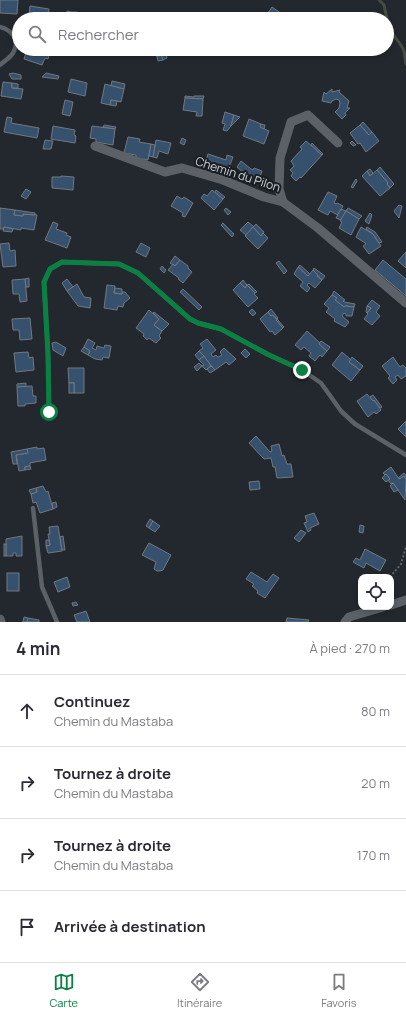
<!DOCTYPE html>
<html lang="fr">
<head>
<meta charset="utf-8">
<style>
  :root { --surface:#fff; --page:#f7f7f7; --text:#2b2b33; --muted:#7c7c81; --line:#e1e1e2; --accent:#0b8043 }
  body { margin:0; font-family:Manrope,sans-serif; background:var(--page); color:var(--text) }
  .controls { position:absolute; right:12px; bottom:12px; display:grid; overflow:hidden; border-radius:8px; box-shadow:0 2px 6px #0003 }
  .controls button { width:36px; height:36px; display:grid; place-items:center; padding:0; border:0; border-bottom:1px solid var(--line); background:var(--surface); color:var(--text); font:20px sans-serif }
  .stop { position:absolute; width:12px; height:12px; margin:-9px; border:3px solid #0b8043; border-radius:50%; background:#fff }
  .stop.end { background:#0b8043; border-color:#fff; box-shadow:0 1px 4px #0008 }
  .list { margin:0; padding:0; list-style:none }
  h2 { display:flex; justify-content:space-between; align-items:center; height:52px; margin:0; padding:0 16px; font-size:17px }
  h2 small { font-size:13px; font-weight:400; color:var(--muted) }
  .list li { display:grid; grid-template-columns:26px 1fr auto; gap:12px; align-items:center; box-sizing:border-box; height:72px; padding:0 16px; border-top:1px solid var(--line) }
  .list b { display:block; font-size:15px; white-space:nowrap }
  .list p { margin:0; font-size:13px; white-space:nowrap; color:var(--muted) }
  .list em { font-size:13px; font-style:normal; color:var(--muted) }
  .icon { flex:none; width:22px; height:22px; fill:none; stroke:currentColor; stroke-width:2; stroke-linecap:round; stroke-linejoin:round }
  .map { position:relative; flex:none; width:406px; height:622px; overflow:hidden }
  .search { position:absolute; background:var(--surface); box-shadow:0 2px 6px #0003; left:12px; right:12px; top:12px; height:44px; display:flex; align-items:center; gap:10px; box-sizing:border-box; padding:0 14px; border-radius:22px; color:var(--muted); font-size:15px }
  .sheet { height:340px; background:var(--surface) }
  nav { display:flex; justify-content:space-around; align-items:center; box-sizing:border-box; height:56px; border-top:1px solid var(--line); background:var(--surface); font-size:11px; color:var(--muted) }
  nav a { display:grid; justify-items:center; gap:2px }
  nav .on { color:var(--accent) }
  .map>svg:first-child { display:block }
  .lines { fill:none; stroke-linecap:round; stroke-linejoin:round }
  .stream { stroke:#494b40; stroke-width:3 }
  .building { fill:#35516e; stroke:#72787f }
  .path { stroke:#63676c; stroke-width:2; stroke-dasharray:2 2; stroke-linecap:butt }
  .service { stroke:#5b6167; stroke-width:4.5 }
  .minor { stroke:#5b6167; stroke-width:9 }
  .route { stroke:#0b8043; stroke-width:5 }
  .labels { text-anchor:middle; dominant-baseline:central; stroke-width:4; stroke-linejoin:round; paint-order:stroke }
  .street-label { font-size:12px; fill:#cfd3d6; stroke:#1a1e24 }
</style>
</head>
<body>
<div class="map">
<svg width="406" height="622" viewBox="0 0 406 622">
  <rect width="100%" height="100%" fill="#23282e"/>
  <g class="lines">
    <!-- stream -->
    <g class="stream">
      <path d="M379,0l5,5 3,14"/>
      <path d="M387,22c1,11 13,18 17,29 1,4 1,9 2,13"/>
    </g>
  </g>
  <!-- building -->
  <g class="building">
    <path d="M0,0h18l-1,14 -17,-1z"/>
    <path d="M30,6l19,3 -1,9 -19,-3z"/>
    <path d="M272,7l7,5 -3,5 6,2h-18z"/>
    <path d="M67,11l5,1 -1,3 -5,-1z"/>
    <path d="M72,12h5l-1,7h-16l1,-6 10,2z"/>
    <path d="M279,12l5,3 -2,4 -6,-2z"/>
    <path d="M27,49l3,1 23,-1 -2,6h-2l-1,4 -3,-1 -3,7 -18,-6z"/>
    <path d="M154,49h22v2l-10,3 1,4 -4,2 -2,-5 -4,2z"/>
    <path d="M161,55l2,5 -5,1 -1,-4z"/>
    <path d="M13,73l8,2v4h-9l-3,-5z"/>
    <path d="M46,73l13,3 -1,3 -16,-2z"/>
    <path d="M71,79l16,4 -2,13 -17,-4z"/>
    <path d="M112,81l13,3 -1,5 -13,-3z"/>
    <path d="M3,82l9,1v5l11,1 -2,10 -20,-3z"/>
    <path d="M12,83l6,1v4h-6z"/>
    <path d="M105,84l19,5 -3,13 -10,-2 -1,5 -9,-2z"/>
    <path d="M332,89v3l8,-2 -1,2 10,9 -2,7h3l-5,5 1,2 -4,4 -7,-7 4,-4 1,-5 -1,-3 -3,-1 -4,2 -1,2 -9,-2 2,-9 2,2z"/>
    <path d="M185,96l9,1v-1h10l-1,3 -18,-1z"/>
    <path d="M185,98l18,1 -1,17h-6l1,-4 -14,-2z"/>
    <path d="M65,100l8,2 -3,14 -8,-2z"/>
    <path d="M111,100l6,1 -1,5 -6,-1z"/>
    <path d="M225,112l9,3 -3,11 -4,5 -4,-1 2,-6 -3,-1z"/>
    <path d="M234,115l6,2 -9,9v-1z"/>
    <path d="M7,117l5,1 -1,5 28,5 -2,10 -33,-6z"/>
    <path d="M249,119l12,5 -1,3 9,4 -5,13 -21,-8z"/>
    <path d="M363,122l9,10 -3,3 -9,-10z"/>
    <path d="M261,124l4,1 -1,4 -4,-2z"/>
    <path d="M104,125l12,2 -1,2 -12,-2z"/>
    <path d="M360,125l9,10 3,-3 7,9 -13,11 -6,-9 -2,1 -8,-11z"/>
    <path d="M53,126l22,4 -1,5 2,1 -1,7 -24,-4z"/>
    <path d="M92,126l23,3 -2,16 -17,-3v-3l-6,-1z"/>
    <path d="M128,137l12,2 -1,3 12,2 -3,16 -12,-2v-3l-12,-2z"/>
    <path d="M182,138l4,2 -2,5 -4,-2z"/>
    <path d="M45,140l8,1 -2,8h-8z"/>
    <path d="M156,140l15,3 -3,11 -9,-3 -2,7 -4,-1z"/>
    <path d="M306,141l16,14 -21,23 -1,-1 -4,4 -5,-5 2,-3 -3,-3 4,-4 -3,-5 11,-12 -2,-2z"/>
    <path d="M352,141l4,4 -3,1 -3,-3z"/>
    <path d="M312,143l11,11 -1,1 -11,-10z"/>
    <path d="M151,144l4,1 -2,12 -4,-1z"/>
    <path d="M208,154l18,6 1,-5 6,2 -5,13 -5,-2 -2,4 -17,-6z"/>
    <path d="M241,161l10,8 2,1 1,-2 8,3 -4,12 -15,-3 2,-6 -8,-7z"/>
    <path d="M380,167l14,17 -4,4 -3,-4 1,-1 -11,-13z"/>
    <path d="M370,169l3,4 -3,3 -3,-5z"/>
    <path d="M377,170l11,13 -1,1 3,4 -10,8 -18,-20 5,-5 3,5z"/>
    <path d="M61,176l13,1 -1,13 -21,-2v-11h9z"/>
    <path d="M356,179l1,2 -4,7 -2,-1z"/>
    <path d="M26,189l5,3 -5,7 -5,-3z"/>
    <path d="M212,190l11,9 -9,11 -13,-12 3,-4 3,2z"/>
    <path d="M216,190l9,7 -2,2 -8,-7z"/>
    <path d="M328,192l9,4 -3,7 2,1 1,-1 6,3 -5,9 -8,-4 -2,4 -10,-5z"/>
    <path d="M177,196l5,3 2,-2 9,6 -8,14 -3,-1 1,-3 -12,-7z"/>
    <path d="M399,205l3,1 -3,12 -5,-7z"/>
    <path d="M0,208l15,2 -1,5 9,1v-2l14,1 -3,15 -13,-2v2l-17,-3v2h-4z"/>
    <path d="M226,208l5,4 -3,3 -4,-5z"/>
    <path d="M348,208l14,8 -3,3 -13,-8z"/>
    <path d="M341,209l5,2 -5,9 -5,-2z"/>
    <path d="M15,210l20,3v2l-12,-1v2l-9,-1z"/>
    <path d="M346,211l13,8 -8,16 -12,-7 3,-6 -2,-1z"/>
    <path d="M370,213l2,2 -3,9 -4,-3z"/>
    <path d="M53,222l5,2 -2,5 11,4 -1,2 5,2 -4,11 -22,-8z"/>
    <path d="M248,222l6,5 -8,8 -6,-5z"/>
    <path d="M223,223l11,11 -2,3 -11,-12z"/>
    <path d="M256,224l8,8 -3,4 -8,-9z"/>
    <path d="M4,227l9,2 -1,3 -9,-1z"/>
    <path d="M253,227l8,9 2,-3 5,5 -10,11 -13,-13z"/>
    <path d="M361,227l12,7 8,12 -12,8 -6,-8 3,-2 -1,-1 -9,-6z"/>
    <path d="M367,227l8,5 7,10 -3,1 -6,-9 -7,-5z"/>
    <path d="M9,243l1,8 5,-1 1,16 -13,1 -3,-23z"/>
    <path d="M141,243l9,5 -4,9 -10,-5z"/>
    <path d="M406,252v16l-8,-7z"/>
    <path d="M175,256l5,4 -5,6 -5,-3z"/>
    <path d="M180,260l8,6v2l4,4 -9,11 -5,-4 1,-1 -11,-8 5,-6 2,2z"/>
    <path d="M383,260l23,19v17l-31,-26z"/>
    <path d="M279,261l8,10 -3,3 -8,-11z"/>
    <path d="M300,265l10,9 -2,2 -10,-9z"/>
    <path d="M162,266l4,4 -2,3 -4,-4z"/>
    <path d="M298,267l10,9 5,-6 5,5 -1,1 5,4 -7,8 -6,-5 -2,2 3,3 -3,4 -7,-6 3,-4 -9,-8z"/>
    <path d="M314,268l11,8 -3,4 -9,-10z"/>
    <path d="M29,278v9h-3l-1,-8z"/>
    <path d="M25,279l2,22 -7,1 -1,-8h-6l-1,-14z"/>
    <path d="M67,279l6,8 -6,4 -5,-8z"/>
    <path d="M243,280l4,5 -2,3 -5,-5z"/>
    <path d="M240,283l5,5 2,-3 8,8 -1,1 4,4 -10,9 -15,-17z"/>
    <path d="M77,284l7,13 7,1 -1,10 -12,-2 -11,-15z"/>
    <path d="M249,284l8,8 -2,1 -8,-8z"/>
    <path d="M107,285l8,1 -1,7 8,1v-2h3l5,6 -6,5 -1,4 -5,-1 -1,4 -13,-2z"/>
    <path d="M115,288l7,1v5l-8,-1z"/>
    <path d="M183,289l19,18 -3,3 -19,-18z"/>
    <path d="M334,291l11,9 -2,1 1,1 11,2 -1,3 -9,-1 -1,1 -9,-7 2,-2 -5,-3z"/>
    <path d="M332,295l5,3 -2,2 9,7 1,-1 9,1 -2,9h-6v-2l-2,-1 -2,3 7,6 -4,5 -11,-6 1,-2 -9,-7 3,-4 -5,-4z"/>
    <path d="M372,300l8,6 -4,6 4,4 -8,9 -8,-6 4,-5 -1,-1 4,-5 -4,-2z"/>
    <path d="M367,306l4,2 -4,5 -1,-1z"/>
    <path d="M252,309l4,4 -3,3 -4,-4z"/>
    <path d="M271,309l7,9 -1,1 -4,-4 -2,1 -3,-4z"/>
    <path d="M149,310l10,9 -5,6 8,6 -3,5 2,2 -5,5 -7,-5 -2,2 -4,-4 1,-2 -8,-6z"/>
    <path d="M154,312l15,12 -7,7 -8,-6 5,-6 -6,-6z"/>
    <path d="M268,312l3,4 2,-1 10,13 -8,7 -3,-4 -2,1 -10,-13z"/>
    <path d="M30,318l2,21 -12,1 -1,-10h-6l-1,-11z"/>
    <path d="M277,319l7,8 -1,1 -7,-8z"/>
    <path d="M307,331l13,12 -1,1 8,7 -5,6 -2,-2 -5,6 -6,-5 2,-3 -7,-6 -3,3 -6,-5z"/>
    <path d="M88,339l7,4 -3,5 4,2 1,-4 7,2 1,-3 6,1 -2,12 -6,-1 -1,3 -7,-1 -7,-4 2,-4 -6,-4z"/>
    <path d="M207,339l9,11 -5,4 2,3 3,-2 2,2 4,-2 -2,-3 4,-4 12,11 -7,6 -3,-3 -11,8 -16,-19 4,-3 -3,-4z"/>
    <path d="M321,341l9,6 -3,4 -8,-7z"/>
    <path d="M56,342l10,6 -3,8 -10,-6 -1,-7z"/>
    <path d="M84,347l6,4 -2,4 -7,-4z"/>
    <path d="M245,349l5,5 -4,4 -5,-5z"/>
    <path d="M199,351l5,5 -5,4 -4,-5z"/>
    <path d="M28,352l1,6 4,-1 1,13 -18,2 -2,-19z"/>
    <path d="M342,352l9,8 -2,2 11,8 -9,11 -19,-16z"/>
    <path d="M204,356l7,10 -5,4 -4,-4 2,-1 -5,-5z"/>
    <path d="M352,357l11,9 -3,4 -11,-8z"/>
    <path d="M393,357l7,10 3,-2 3,3v8l-5,3 -3,-4 -3,2 2,3 -4,4 -5,-6 2,-2 -8,-10z"/>
    <path d="M199,363l3,3 -5,5 -3,-4z"/>
    <path d="M211,366l4,4 -5,3 -3,-4z"/>
    <path d="M68,368h16v25h-10v-10h-5z"/>
    <path d="M26,383v4h-9v-3z"/>
    <rect x="69" y="383" width="5" height="10"/>
    <path d="M32,386l1,10h3v7l-11,1v2h-7l-1,-19z"/>
    <path d="M367,394l6,7 1,-1 7,10 -5,4 -2,-2 -6,5 -11,-16z"/>
    <path d="M373,395l9,12 -2,1 -6,-8 -1,1 -3,-4z"/>
    <path d="M406,421v16l-8,-8z"/>
    <path d="M256,436l14,16 2,-1 -1,-5 8,-2 3,12 2,-1 3,9h4l2,13 -16,1 -2,-11h-2l-2,-9 -7,1 -15,-16z"/>
    <path d="M37,447v2l7,-1 2,12 -16,3v3l-5,1v3l-6,1 -3,-16 12,-2 -1,-4z"/>
    <path d="M27,449l1,4 -12,2 1,9h-4l-2,-12z"/>
    <path d="M30,466l1,3 -6,1v-3z"/>
    <path d="M391,467l8,12 5,-3 2,3 -1,21 -12,-17 -2,1 -3,-4 2,-1 -4,-5 -1,1 -2,-2z"/>
    <path d="M404,473l2,2v4l-2,-3 -5,3 -1,-1z"/>
    <path d="M386,474l4,5 -4,3 -4,-4z"/>
    <path d="M259,481l1,8 -10,1 -1,-8z"/>
    <path d="M393,483l5,7 -4,2 -4,-6z"/>
    <path d="M43,486l3,6 2,-1 5,18 -13,4 -4,-11 -3,1 -2,-9 6,-2 -1,-4z"/>
    <path d="M36,488l1,4 -6,2 -2,-4z"/>
    <path d="M56,502l1,5 -4,2 -1,-6z"/>
    <path d="M314,513l5,11 -9,4 1,2 -3,2 -4,-9 3,-1 -2,-6z"/>
    <path d="M150,519l3,2 -4,7 -3,-2z"/>
    <path d="M153,521l7,5 -5,6 -6,-4z"/>
    <path d="M360,525l4,1 -1,7 -4,-1z"/>
    <path d="M58,526l4,25 -14,2 -2,-7 4,-1 -2,-11h2l-1,-7z"/>
    <path d="M301,530l5,3 -7,9 -5,-4z"/>
    <path d="M22,536v20h-6v-3h-3v3h-7v-17z"/>
    <path d="M63,536l2,14h-3l-2,-13z"/>
    <path d="M46,540h3l1,5 -4,1z"/>
    <path d="M149,543l22,12 -8,15 -3,1h-3l-3,-2 2,-7 -14,-7z"/>
    <rect x="4" y="544" width="2" height="12"/>
    <path d="M365,549l21,11 -6,11 -14,-8 -2,5 -11,-6 3,-4 4,2z"/>
    <path d="M251,572l16,10 6,-8 6,4 -14,20 -8,-5 1,-2 -6,-5 2,-2 -8,-5z"/>
    <rect x="7" y="573" width="12" height="18"/>
    <path d="M67,577l3,10 -12,5 -4,-10z"/>
    <path d="M76,602l2,3 -5,1 -1,-3z"/>
    <path d="M86,611l4,11h-13l-3,-7z"/>
    <path d="M24,617l4,1 -1,4h-4z"/>
    <path d="M28,618l11,2v2h-12z"/>
    <path d="M287,618l22,2 -1,2h-22z"/>
  </g>
  <g class="lines">
    <!-- path -->
    <path class="path" d="M390,577l11,-13 5,-17"/>
    <!-- service -->
    <g class="service">
      <path d="M0,27c11,3 20,12 14,24 -2,6 -10,10 -14,14"/>
      <path d="M49,412l-1,-58 -4,-72 6,-13 12,-7 57,2 19,9 52,46 8,4 23,6 46,25 35,16 19,13 20,28 14,13 51,31"/>
      <path d="M33,508l9,79 15,35"/>
    </g>
    <!-- minor -->
    <g class="minor">
      <path d="M95,146l70,26 17,-4 41,12 41,17 19,5 35,26 88,75"/>
      <path d="M283,202l-4,-13 1,-31 11,-36 17,-7 30,28"/>
      <path d="M391,605l15,-5"/>
      <path d="M0,619l1,3"/>
      <path d="M345,622l4,-5 34,-10"/>
    </g>
  </g>
  <g class="lines">
    <!-- route -->
    <path class="route" d="M49,412l-1,-58 -4,-72 6,-13 12,-7 57,2 19,9 52,46 8,4 23,6 46,25 35,16"/>
  </g>
  <g class="labels">
    <!-- street labels -->
    <g class="street-label">
      <text transform="translate(238 174) rotate(18)">Chemin du Pilon</text>
    </g>
  </g>
</svg>
<div class="controls">
<button><svg class="icon" aria-label="locate" viewBox="0 0 24 24"><circle cx="12" cy="12" r="6"/><path d="M12 2v4M12 18v4M2 12h4M18 12h4"/></svg></button>
</div>
<div class="stop" style="left:49px;top:412px"></div>
<div class="stop end" style="left:302px;top:370px"></div>
<div class="search"><svg class="icon" aria-label="search" viewBox="0 0 24 24"><circle cx="10" cy="10" r="6"/><path d="M15 15l6 6"/></svg>Rechercher</div>
</div>
<section class="sheet">
<h2>4 min<small>À pied · 270 m</small></h2>
<ul class="list">
<li><svg class="icon" aria-label="ahead" viewBox="0 0 24 24"><path d="M12 20V5M6 11l6-6 6 6"/></svg><div><b>Continuez</b><p>Chemin du Mastaba</p></div><em>80 m</em></li>
<li><svg class="icon" aria-label="right" viewBox="0 0 24 24"><path d="M7 20v-9h11M14 6l5 5-5 5"/></svg><div><b>Tournez à droite</b><p>Chemin du Mastaba</p></div><em>20 m</em></li>
<li><svg class="icon" aria-label="right" viewBox="0 0 24 24"><path d="M7 20v-9h11M14 6l5 5-5 5"/></svg><div><b>Tournez à droite</b><p>Chemin du Mastaba</p></div><em>170 m</em></li>
<li><svg class="icon" aria-label="arrive" viewBox="0 0 24 24"><path d="M6 21V4h12l-3 4 3 4H6"/></svg><div><b>Arrivée à destination</b></div></li>
</ul>
</section>
<nav>
<a class="on"><svg class="icon" aria-label="map" viewBox="0 0 24 24"><path d="M3 6l6-2 6 2 6-2v14l-6 2-6-2-6 2zM9 4v14M15 6v14"/></svg>Carte</a>
<a><svg class="icon" aria-label="directions" viewBox="0 0 24 24"><path d="M12 3l9 9-9 9-9-9zM9 14v-3h6M13 9l2 2-2 2"/></svg>Itinéraire</a>
<a><svg class="icon" aria-label="saved" viewBox="0 0 24 24"><path d="M7 4h10v16l-5-4-5 4z"/></svg>Favoris</a>
</nav>
</body>
</html>
